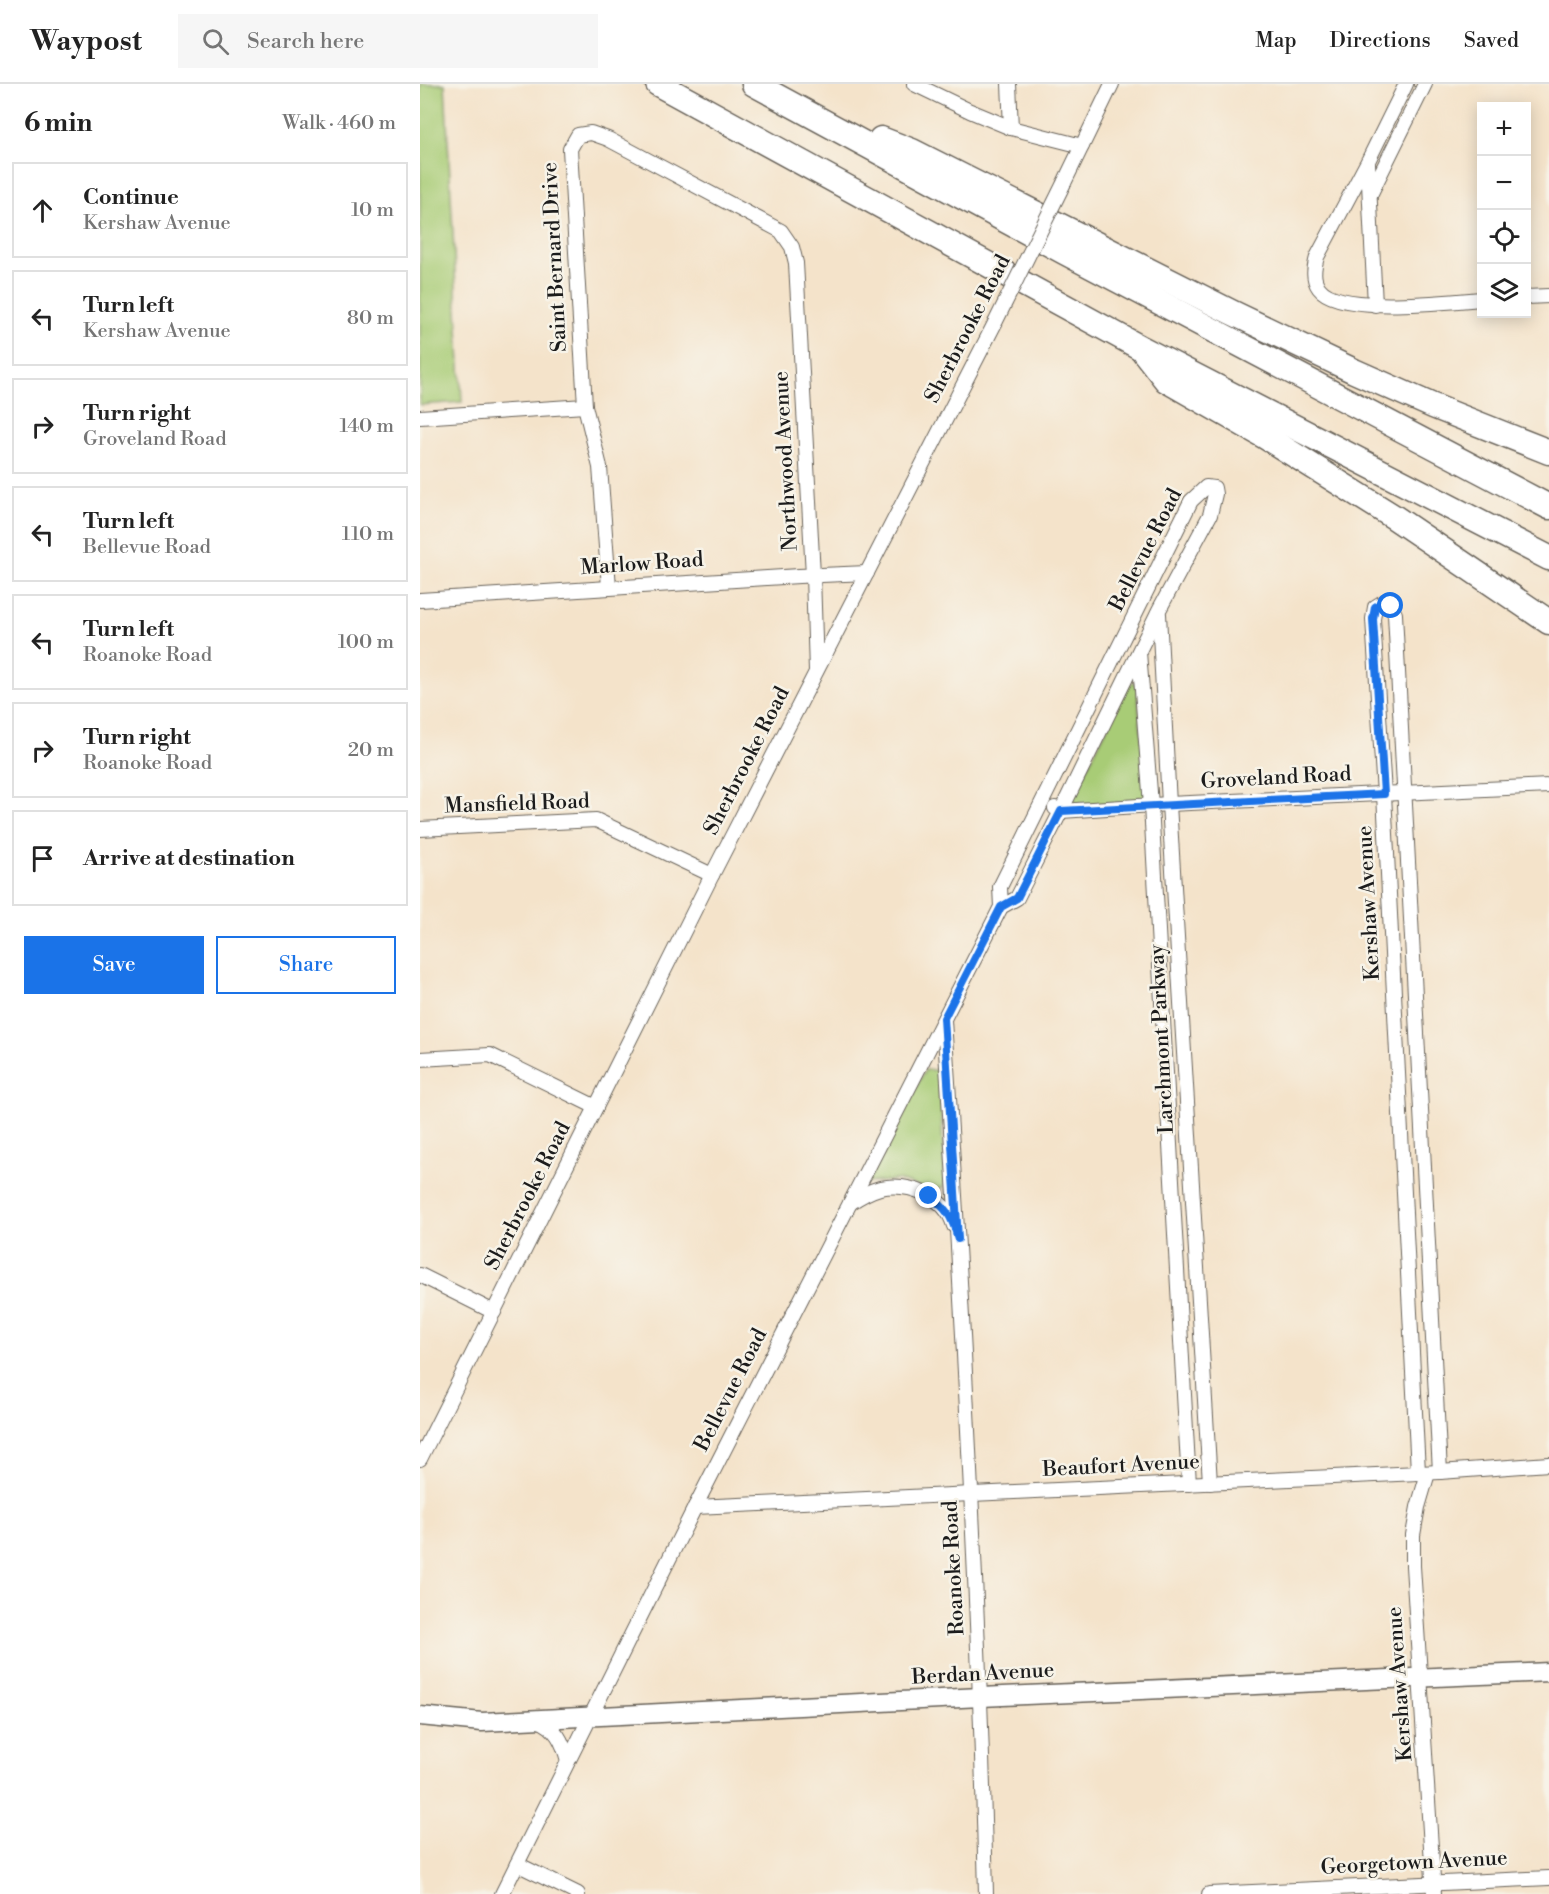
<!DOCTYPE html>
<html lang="en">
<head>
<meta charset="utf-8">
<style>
  :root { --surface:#fff; --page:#f6f6f6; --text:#222; --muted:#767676; --line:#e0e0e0; --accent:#1a73e8 }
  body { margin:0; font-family:"Libre Bodoni",serif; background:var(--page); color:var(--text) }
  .controls { position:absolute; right:18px; top:18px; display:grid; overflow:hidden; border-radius:0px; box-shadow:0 3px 15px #0003 }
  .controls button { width:54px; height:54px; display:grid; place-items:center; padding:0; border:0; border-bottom:2px solid var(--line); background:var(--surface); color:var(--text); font:30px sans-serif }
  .stop { position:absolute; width:18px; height:18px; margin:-14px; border:4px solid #1a73e8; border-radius:50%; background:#fff }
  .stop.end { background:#1a73e8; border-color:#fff; box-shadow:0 2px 6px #0008 }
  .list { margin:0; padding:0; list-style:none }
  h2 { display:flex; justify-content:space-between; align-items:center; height:78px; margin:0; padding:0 24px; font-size:26px }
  h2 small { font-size:20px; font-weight:400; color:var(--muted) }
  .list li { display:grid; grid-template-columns:39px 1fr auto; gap:18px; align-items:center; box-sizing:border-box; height:96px; margin:0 12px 12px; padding:0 12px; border:2px solid var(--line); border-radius:0px }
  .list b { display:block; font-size:22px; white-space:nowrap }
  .list p { margin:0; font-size:20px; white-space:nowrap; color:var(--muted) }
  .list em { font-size:20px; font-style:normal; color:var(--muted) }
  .actions { display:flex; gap:12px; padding:18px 24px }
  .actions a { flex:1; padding:14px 0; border:2px solid var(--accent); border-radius:0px; text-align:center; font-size:21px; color:var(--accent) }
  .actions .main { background:var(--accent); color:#fff }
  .icon { flex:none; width:33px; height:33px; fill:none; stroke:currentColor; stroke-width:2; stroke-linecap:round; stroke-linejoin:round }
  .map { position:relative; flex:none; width:1129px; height:1810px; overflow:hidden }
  header { display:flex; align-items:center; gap:36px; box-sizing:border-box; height:84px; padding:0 30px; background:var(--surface); border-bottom:2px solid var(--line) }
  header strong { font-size:28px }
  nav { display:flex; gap:33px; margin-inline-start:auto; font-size:21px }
  .search { width:420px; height:54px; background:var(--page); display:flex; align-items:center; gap:15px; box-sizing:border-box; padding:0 21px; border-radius:0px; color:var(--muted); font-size:22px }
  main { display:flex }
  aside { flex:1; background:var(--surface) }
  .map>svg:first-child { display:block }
  .green { fill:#a8cc76; stroke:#627449; stroke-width:1.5 }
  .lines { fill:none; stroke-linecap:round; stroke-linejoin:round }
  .street-casing { stroke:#686259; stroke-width:16 }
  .secondary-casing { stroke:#686259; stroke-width:21 }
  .highway-casing { stroke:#686259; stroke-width:27 }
  .street { stroke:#fff; stroke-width:14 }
  .secondary { stroke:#fff; stroke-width:18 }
  .highway { stroke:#fff; stroke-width:24 }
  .street-bridge-casing { stroke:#686259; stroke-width:16; stroke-linecap:butt }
  .street-bridge { stroke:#fff; stroke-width:14 }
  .route { stroke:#1a73e8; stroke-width:8 }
  .labels { text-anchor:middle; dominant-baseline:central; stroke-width:5; stroke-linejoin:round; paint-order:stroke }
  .street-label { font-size:21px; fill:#1c1c1c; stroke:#f7f3e8 }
</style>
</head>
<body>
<header>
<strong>Waypost</strong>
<div class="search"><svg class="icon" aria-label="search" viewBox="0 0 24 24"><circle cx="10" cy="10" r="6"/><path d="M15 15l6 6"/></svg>Search here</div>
<nav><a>Map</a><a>Directions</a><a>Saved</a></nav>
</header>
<main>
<aside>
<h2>6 min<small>Walk · 460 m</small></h2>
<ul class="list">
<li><svg class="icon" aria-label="ahead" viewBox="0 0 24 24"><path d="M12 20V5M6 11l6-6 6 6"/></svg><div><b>Continue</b><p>Kershaw Avenue</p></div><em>10 m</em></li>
<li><svg class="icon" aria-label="left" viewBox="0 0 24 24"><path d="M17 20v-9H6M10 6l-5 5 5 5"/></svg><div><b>Turn left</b><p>Kershaw Avenue</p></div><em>80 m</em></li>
<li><svg class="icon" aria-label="right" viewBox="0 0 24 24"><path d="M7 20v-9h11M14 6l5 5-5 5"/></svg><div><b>Turn right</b><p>Groveland Road</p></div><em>140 m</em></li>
<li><svg class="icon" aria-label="left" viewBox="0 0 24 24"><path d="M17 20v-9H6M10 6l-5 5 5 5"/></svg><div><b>Turn left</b><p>Bellevue Road</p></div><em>110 m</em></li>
<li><svg class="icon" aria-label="left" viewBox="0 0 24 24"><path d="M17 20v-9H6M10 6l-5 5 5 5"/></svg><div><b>Turn left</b><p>Roanoke Road</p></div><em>100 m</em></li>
<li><svg class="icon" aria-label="right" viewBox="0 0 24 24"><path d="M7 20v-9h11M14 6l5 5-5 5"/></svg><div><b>Turn right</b><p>Roanoke Road</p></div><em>20 m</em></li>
<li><svg class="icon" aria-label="arrive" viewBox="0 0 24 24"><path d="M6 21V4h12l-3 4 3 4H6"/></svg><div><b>Arrive at destination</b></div></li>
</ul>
<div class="actions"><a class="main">Save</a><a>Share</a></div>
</aside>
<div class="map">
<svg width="1129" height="1810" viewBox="0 0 1129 1810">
  <rect width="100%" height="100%" fill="#f7f3e8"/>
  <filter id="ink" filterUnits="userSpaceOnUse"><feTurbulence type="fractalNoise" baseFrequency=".0167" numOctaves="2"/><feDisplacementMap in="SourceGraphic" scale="12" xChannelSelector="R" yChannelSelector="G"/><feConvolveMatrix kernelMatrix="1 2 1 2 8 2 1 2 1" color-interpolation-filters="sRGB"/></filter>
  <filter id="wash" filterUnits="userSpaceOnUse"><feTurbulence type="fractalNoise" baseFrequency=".008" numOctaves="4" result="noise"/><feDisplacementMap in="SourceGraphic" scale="24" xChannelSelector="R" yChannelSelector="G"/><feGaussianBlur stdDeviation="1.35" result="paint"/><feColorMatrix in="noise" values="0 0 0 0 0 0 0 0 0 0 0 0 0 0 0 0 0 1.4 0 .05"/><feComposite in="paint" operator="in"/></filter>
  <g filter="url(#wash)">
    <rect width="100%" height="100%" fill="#f4e3ca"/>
    <!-- green -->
    <g class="green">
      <path d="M0,0h25l17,318 -42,3z"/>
      <path d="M713,598l4,3 10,116 -80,7 61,-122z"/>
      <path d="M505,986h9l5,3 6,108 -2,7 -11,3 -34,-11 -32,3z"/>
    </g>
  </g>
  <g filter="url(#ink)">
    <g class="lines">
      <defs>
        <g id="street">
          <path d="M494,0l56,27 41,17 71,18"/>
          <path d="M589,0l2,44"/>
          <path d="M986,0l-38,77 -51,96c-3,11 -5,21 2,31 20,27 130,13 163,11"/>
          <path d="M948,79l7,142"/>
          <path d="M644,99l48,-99"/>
          <path d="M951,109l54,-109"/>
          <path d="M1106,213l23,-1"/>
          <path d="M0,333l165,-11"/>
          <path d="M189,503l-9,-120 -15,-61 -15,-257 8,-14 13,-2 17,6 173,92 11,16 4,16 17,312 3,96"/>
          <path d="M0,516l379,-24 68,-3"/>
          <path d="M739,530l10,190 41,679"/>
          <path d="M719,568l12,153 38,679"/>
          <path d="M635,724l6,3 108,-7 380,-18"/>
          <path d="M0,745l176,-9 116,55"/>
          <path d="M524,936c19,291 35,582 42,874"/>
          <path d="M0,975l70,-4 106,52"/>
          <path d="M430,1119c9,-6 19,-12 30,-15 28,-6 66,8 74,38"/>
          <path d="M0,1191l74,37"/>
          <path d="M0,1375l292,-584 283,-552"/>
          <path d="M998,1388l-34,-678 -11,-175 2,-12 8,-5 8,4 4,8 45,858"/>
          <path d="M1008,1389l-10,34 -5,28v31l21,328"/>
          <path d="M275,1423l745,-35 109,-8"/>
          <path d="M117,1636c19,6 26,22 31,41"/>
          <path d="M97,1780l61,30"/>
          <path d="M82,1810l193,-387 306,-600 -1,-20 191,-386 15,-14 8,1 1,6 -5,21 -51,95 -98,201 -44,87 -16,9"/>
          <path d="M789,1810l340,-16"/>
        </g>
        <path id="secondary" d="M0,1632l62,6 499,-25 568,-25"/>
        <g id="highway">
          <path d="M238,0l483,264 408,210"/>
          <path d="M334,0l312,169 483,254"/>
          <path d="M461,55l31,12 319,161 123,59 79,35 116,46"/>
          <path d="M724,268l22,28 98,56 130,81 155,105"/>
        </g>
      </defs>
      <!-- street casing -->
      <use href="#street" class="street-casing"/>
      <!-- secondary casing -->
      <use href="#secondary" class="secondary-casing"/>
      <!-- highway casing -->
      <use href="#highway" class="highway-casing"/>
      <!-- street -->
      <use href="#street" class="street"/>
      <!-- secondary -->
      <use href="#secondary" class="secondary"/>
      <!-- highway -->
      <use href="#highway" class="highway"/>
      <defs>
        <path id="street-bridge" d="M575,239l69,-140"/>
      </defs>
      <!-- street-bridge casing -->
      <use href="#street-bridge" class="street-bridge-casing"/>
      <!-- street-bridge -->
      <use href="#street-bridge" class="street-bridge"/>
    </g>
  </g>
  <g class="lines" filter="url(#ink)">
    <!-- route -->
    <path class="route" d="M509,1112c19,13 23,21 29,43l-14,-221 57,-111 16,-9 44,-87 323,-17 -11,-175 2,-12 8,-5 8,4"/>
  </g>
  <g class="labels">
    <!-- street labels -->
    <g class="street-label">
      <text transform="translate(135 173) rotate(-93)">Saint Bernard Drive</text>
      <text transform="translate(548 245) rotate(-63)">Sherbrooke Road</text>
      <text transform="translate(366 377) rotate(-93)">Northwood Avenue</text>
      <text transform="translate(726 466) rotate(-63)">Bellevue Road</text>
      <text transform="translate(222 480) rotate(-4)">Marlow Road</text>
      <text transform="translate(327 677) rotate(-63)">Sherbrooke Road</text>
      <text transform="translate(856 694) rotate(-3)">Groveland Road</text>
      <text transform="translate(97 720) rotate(-2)">Mansfield Road</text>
      <text transform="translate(949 819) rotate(-93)">Kershaw Avenue</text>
      <text transform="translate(742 955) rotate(-93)">Larchmont Parkway</text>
      <text transform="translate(108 1112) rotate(-63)">Sherbrooke Road</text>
      <text transform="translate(311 1306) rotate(-63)">Bellevue Road</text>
      <text transform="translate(701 1382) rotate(-3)">Beaufort Avenue</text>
      <text transform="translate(534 1484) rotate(-93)">Roanoke Road</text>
      <text transform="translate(563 1590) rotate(-3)">Berdan Avenue</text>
      <text transform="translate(980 1600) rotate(-94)">Kershaw Avenue</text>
      <text transform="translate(994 1779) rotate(-3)">Georgetown Avenue</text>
    </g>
  </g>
</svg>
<div class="controls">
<button>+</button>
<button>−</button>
<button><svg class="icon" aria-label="locate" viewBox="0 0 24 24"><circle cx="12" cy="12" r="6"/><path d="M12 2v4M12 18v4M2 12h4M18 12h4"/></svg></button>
<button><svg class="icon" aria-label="layers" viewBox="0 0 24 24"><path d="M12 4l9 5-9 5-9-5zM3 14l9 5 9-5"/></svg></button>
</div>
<div class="stop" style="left:971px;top:522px"></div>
<div class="stop end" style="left:509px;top:1112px"></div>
</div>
</main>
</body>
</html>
